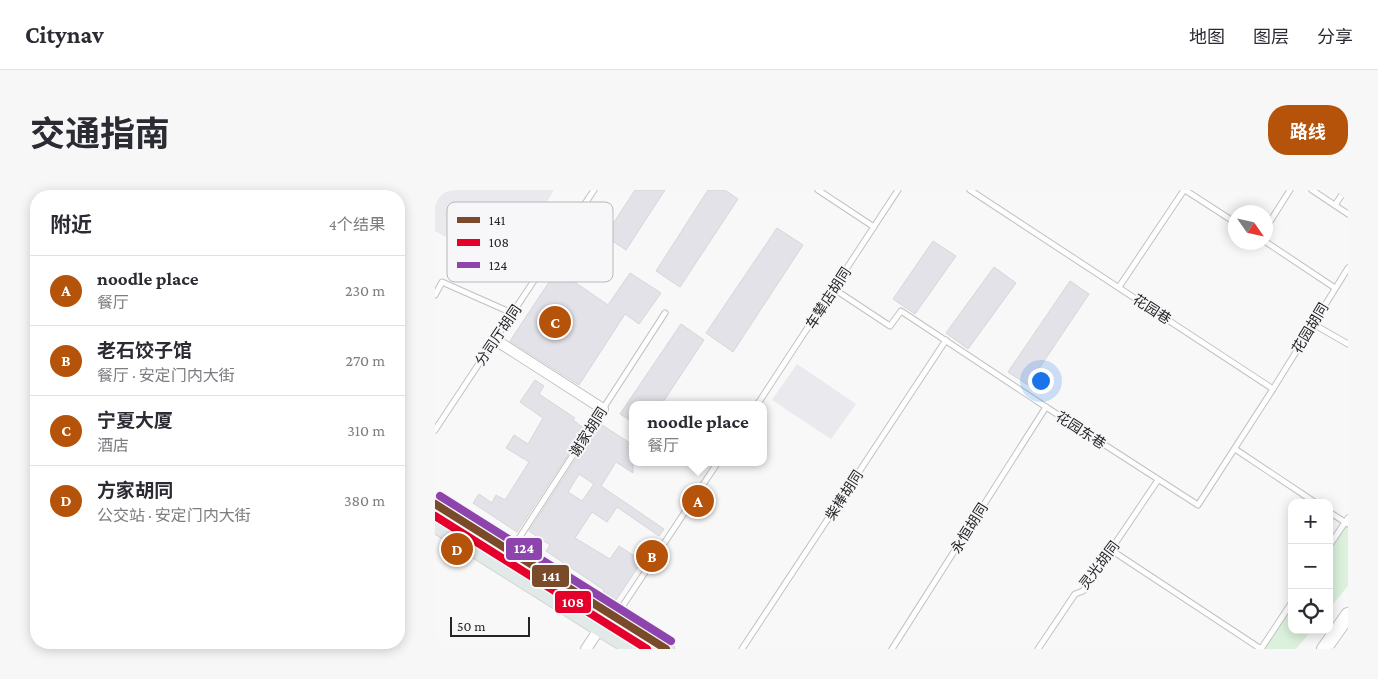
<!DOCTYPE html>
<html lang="zh">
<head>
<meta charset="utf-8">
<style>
  :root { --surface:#fff; --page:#f7f7f7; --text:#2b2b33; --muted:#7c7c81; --line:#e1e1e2; --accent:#b45309 }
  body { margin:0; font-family:"Crimson Pro","Noto Sans SC",serif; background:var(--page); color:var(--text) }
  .controls { position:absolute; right:15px; bottom:15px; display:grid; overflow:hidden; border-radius:10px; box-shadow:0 2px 12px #0003 }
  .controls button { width:45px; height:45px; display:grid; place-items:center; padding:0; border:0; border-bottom:1px solid var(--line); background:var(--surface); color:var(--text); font:25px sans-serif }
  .compass { position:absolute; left:793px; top:15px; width:45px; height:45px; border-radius:50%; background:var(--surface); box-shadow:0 2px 12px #0003; rotate:124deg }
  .scale { position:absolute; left:15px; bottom:12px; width:80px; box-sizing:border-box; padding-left:5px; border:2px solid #252526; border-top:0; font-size:14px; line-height:18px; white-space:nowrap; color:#252526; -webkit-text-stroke:4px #f7f7f9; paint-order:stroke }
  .you { position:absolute; left:605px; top:190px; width:18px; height:18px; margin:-12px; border:4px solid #fff; border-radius:50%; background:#1a73e8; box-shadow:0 0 0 8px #1a73e833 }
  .badge { display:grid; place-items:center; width:32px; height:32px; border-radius:50%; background:var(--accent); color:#fff; font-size:16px; font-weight:700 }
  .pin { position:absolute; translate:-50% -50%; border:2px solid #fff; box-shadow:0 1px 5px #0006 }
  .popup { position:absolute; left:194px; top:211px; width:138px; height:65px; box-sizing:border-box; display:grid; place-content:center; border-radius:10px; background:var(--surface); filter:drop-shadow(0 1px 4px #0005); font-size:16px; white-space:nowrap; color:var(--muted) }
  .popup b { font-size:19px; color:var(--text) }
  .popup::after { content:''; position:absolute; left:50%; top:100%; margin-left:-10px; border:10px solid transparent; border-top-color:var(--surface) }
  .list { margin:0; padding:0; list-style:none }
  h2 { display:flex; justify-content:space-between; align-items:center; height:65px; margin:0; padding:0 20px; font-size:21px }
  h2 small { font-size:16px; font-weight:400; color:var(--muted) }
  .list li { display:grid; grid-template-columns:32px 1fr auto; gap:15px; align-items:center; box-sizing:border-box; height:70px; padding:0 20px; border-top:1px solid var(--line) }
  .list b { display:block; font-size:19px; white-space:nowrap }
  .list p { margin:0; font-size:16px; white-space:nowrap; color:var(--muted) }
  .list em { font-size:16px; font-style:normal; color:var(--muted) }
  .icon { flex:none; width:28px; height:28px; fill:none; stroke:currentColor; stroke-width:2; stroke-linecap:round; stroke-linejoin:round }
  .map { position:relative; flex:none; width:913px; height:459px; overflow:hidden; border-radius:20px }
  header { display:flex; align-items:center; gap:30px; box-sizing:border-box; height:70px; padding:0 25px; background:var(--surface); border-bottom:1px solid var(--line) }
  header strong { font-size:24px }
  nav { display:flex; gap:28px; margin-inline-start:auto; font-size:18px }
  .intro { display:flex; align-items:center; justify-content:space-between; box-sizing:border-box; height:120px; padding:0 30px }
  h1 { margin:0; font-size:35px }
  .button { padding:12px 22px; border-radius:20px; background:var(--accent); color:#fff; font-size:18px; font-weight:700 }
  main { display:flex; gap:30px; padding:0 30px }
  aside { flex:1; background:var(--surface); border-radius:20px; box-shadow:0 2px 12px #0003 }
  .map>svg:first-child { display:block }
  .built { fill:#e9e9ee }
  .green { fill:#dbf1dc }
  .building { fill:#e2e2e8; stroke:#d7d7d7; fill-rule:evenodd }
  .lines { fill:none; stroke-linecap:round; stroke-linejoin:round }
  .lane-casing { stroke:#c2c2c2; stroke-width:7 }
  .street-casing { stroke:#c2c2c2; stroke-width:12 }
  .secondary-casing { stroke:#c2c2c2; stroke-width:16 }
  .primary-casing { stroke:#d5d5d5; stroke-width:18 }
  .lane { stroke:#fefefe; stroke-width:5 }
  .street { stroke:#fefefe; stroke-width:10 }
  .secondary { stroke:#fefefe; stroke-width:14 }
  .primary { stroke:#e2eae9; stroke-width:16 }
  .bus-1-casing { stroke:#f7f7f9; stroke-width:11 }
  .bus-2-casing { stroke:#f7f7f9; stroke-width:11 }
  .bus-3-casing { stroke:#f7f7f9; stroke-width:11 }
  .bus-1 { stroke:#7a4b2a; stroke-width:8 }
  .bus-2 { stroke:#e4002b; stroke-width:8 }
  .bus-3 { stroke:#8e44ad; stroke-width:8 }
  .labels { text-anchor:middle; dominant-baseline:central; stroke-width:4; stroke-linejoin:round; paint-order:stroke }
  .street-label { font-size:14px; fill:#252526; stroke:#f7f7f9 }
  .key { fill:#f7f7f9; stroke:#b8b8ba; stroke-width:1 }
  .key-label { font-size:14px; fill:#252526 }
  .line-badge { stroke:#f7f7f9; stroke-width:2 }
  .badge-label { font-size:14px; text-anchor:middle; font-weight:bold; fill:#fff }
</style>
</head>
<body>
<header>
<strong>Citynav</strong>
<nav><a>地图</a><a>图层</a><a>分享</a></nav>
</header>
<div class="intro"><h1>交通指南</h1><a class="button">路线</a></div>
<main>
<aside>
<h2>附近<small>4个结果</small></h2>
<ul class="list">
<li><span class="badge">A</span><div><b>noodle place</b><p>餐厅</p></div><em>230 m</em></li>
<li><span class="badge">B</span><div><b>老石饺子馆</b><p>餐厅 · 安定门内大街</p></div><em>270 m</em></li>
<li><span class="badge">C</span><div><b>宁夏大厦</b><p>酒店</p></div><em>310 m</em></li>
<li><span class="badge">D</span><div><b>方家胡同</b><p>公交站 · 安定门内大街</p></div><em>380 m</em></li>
</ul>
</aside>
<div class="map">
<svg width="913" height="459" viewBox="0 0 913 459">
  <rect width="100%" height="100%" fill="#f8f8f8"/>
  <!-- built -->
  <g class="built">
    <path d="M4,0h115l-11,18 18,11 -40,63 -39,-25 -47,-26v-35z"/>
    <path d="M362,174l59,40 -25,35 -59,-39z"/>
  </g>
  <!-- green -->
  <g class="green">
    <path d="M913,331v65l-19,23v-61z"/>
    <path d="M857,413v27h20l-16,19h-35z"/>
  </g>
  <!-- building -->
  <g class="building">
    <path d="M200,0h30l-39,60 -21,-14z"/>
    <path d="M273,0h17l13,9 -58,88 -24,-16z"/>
    <path d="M342,38l26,17 -70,107 -27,-19z"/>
    <path d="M498,51l23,15 -41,58 -22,-15z"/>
    <path d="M559,77l22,16 -48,66 -22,-16z"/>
    <path d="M122,80l51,35 22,-32 31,20 -22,31 -14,-10 -46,71 -69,-44z"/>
    <path d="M635,91l19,13 -61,91 -20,-13z"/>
    <path d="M246,134l23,16 -43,65h-28v17l-13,-8z"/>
    <path d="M100,190l9,6 -5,8 36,24 -2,2 12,9 -68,103 -44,-29 6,-9 13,9 4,-8 9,5 24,-38 -23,-14 8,-13 14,9 15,-26 -23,-16z"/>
    <path d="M164,233l31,20 -3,4 6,4v22l-17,-11 -15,24 63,43 -5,7 -42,-29 -10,15 -15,-10 -17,26 35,21 9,-13 23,15 -26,39 -13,-8 1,-2 -58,-39 4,-6 -21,-14zM144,284l15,10 -12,17 -14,-9z"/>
  </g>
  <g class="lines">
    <defs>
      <g id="lane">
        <path d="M383,0l56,37"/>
        <path d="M750,0l51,33"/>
        <path d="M877,0l36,24"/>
        <path d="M900,15l10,-15"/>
        <path d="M831,38l24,-38"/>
        <path d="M831,52l69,46"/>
        <path d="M684,97l65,-97"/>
        <path d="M399,99l56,37 11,-15 145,96 152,98 75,-116 -303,-199"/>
        <path d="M0,105l7,-13 70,31"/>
        <path d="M878,134l35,20"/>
        <path d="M838,199l75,-121"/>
        <path d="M322,215l141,-215"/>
        <path d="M0,240l159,-240"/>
        <path d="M800,259l81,54"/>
        <path d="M894,322l19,12"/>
        <path d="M894,356l19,-28"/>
        <path d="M77,359l153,-236"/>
        <path d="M676,360l150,99 31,-47"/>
        <path d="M176,421l3,-5 8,1 96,-145"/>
        <path d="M307,459l204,-309"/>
        <path d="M457,459l154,-242"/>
        <path d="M603,459l37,-55 8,-3 75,-111"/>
      </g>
      <g id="street">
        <path d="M59,149l109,70"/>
        <path d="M151,459l16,-24"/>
      </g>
      <path id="secondary" d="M889,459l24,-34"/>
      <g id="primary">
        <path d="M0,314l231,145"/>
        <path d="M0,334l198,125"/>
      </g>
    </defs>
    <!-- lane casing -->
    <use href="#lane" class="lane-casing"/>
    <!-- street casing -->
    <use href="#street" class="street-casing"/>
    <!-- secondary casing -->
    <use href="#secondary" class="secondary-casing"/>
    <!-- primary casing -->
    <use href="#primary" class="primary-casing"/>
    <!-- lane -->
    <use href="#lane" class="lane"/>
    <!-- street -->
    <use href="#street" class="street"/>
    <!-- secondary -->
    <use href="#secondary" class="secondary"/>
    <!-- primary -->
    <use href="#primary" class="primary"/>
    <defs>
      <path id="bus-1" d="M0,314l231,145"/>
      <path id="bus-2" d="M0,326l212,133"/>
      <path id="bus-3" d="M5,306l231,145"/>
    </defs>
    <!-- bus-1 casing -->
    <use href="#bus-1" class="bus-1-casing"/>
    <!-- bus-2 casing -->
    <use href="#bus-2" class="bus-2-casing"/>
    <!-- bus-3 casing -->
    <use href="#bus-3" class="bus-3-casing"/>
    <!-- bus-1 -->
    <use href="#bus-1" class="bus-1"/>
    <!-- bus-2 -->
    <use href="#bus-2" class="bus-2"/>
    <!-- bus-3 -->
    <use href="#bus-3" class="bus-3"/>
  </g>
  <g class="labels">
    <!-- street labels -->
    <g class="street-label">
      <text transform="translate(393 108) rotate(-57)">车辇店胡同</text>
      <text transform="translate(717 119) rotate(33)">花园巷</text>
      <text transform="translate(875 138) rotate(-59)">花园胡同</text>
      <text transform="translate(63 145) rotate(-56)">分司厅胡同</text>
      <text transform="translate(646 240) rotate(33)">花园东巷</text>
      <text transform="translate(153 242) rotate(-57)">谢家胡同</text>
      <text transform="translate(409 305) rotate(-57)">柴棒胡同</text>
      <text transform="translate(534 338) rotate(-58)">永恒胡同</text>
      <text transform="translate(664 375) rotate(-53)">灵光胡同</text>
    </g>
  </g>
  <!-- legend -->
  <rect x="12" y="12" width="166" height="80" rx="8" class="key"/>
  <rect x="22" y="27" width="23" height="6" fill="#7a4b2a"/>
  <rect x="22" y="49" width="23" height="7" fill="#e4002b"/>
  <rect x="22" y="72" width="23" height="6" fill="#8e44ad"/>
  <g class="key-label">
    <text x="54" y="35">141</text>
    <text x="54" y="57">108</text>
    <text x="54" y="80">124</text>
  </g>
  <g class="line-badge">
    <rect x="70" y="347" width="38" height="24" rx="5" fill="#8e44ad"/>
    <rect x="96" y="374" width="39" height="24" rx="5" fill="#7a4b2a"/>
    <rect x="119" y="400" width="38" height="24" rx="5" fill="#e4002b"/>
  </g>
  <g class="badge-label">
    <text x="89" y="363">124</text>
    <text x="116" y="391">141</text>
    <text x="138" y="417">108</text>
  </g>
</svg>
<div class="controls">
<button>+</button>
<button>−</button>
<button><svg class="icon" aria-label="locate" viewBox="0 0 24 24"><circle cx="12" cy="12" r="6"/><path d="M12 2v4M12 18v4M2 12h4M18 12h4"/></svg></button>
</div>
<svg class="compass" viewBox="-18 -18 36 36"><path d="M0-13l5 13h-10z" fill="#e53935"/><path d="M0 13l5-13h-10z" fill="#7c7c81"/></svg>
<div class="scale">50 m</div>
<div class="you"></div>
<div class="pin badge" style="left:263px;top:311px">A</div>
<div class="popup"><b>noodle place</b>餐厅</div>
<div class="pin badge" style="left:217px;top:366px">B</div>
<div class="pin badge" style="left:120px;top:132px">C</div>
<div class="pin badge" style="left:22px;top:359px">D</div>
</div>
</main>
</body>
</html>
